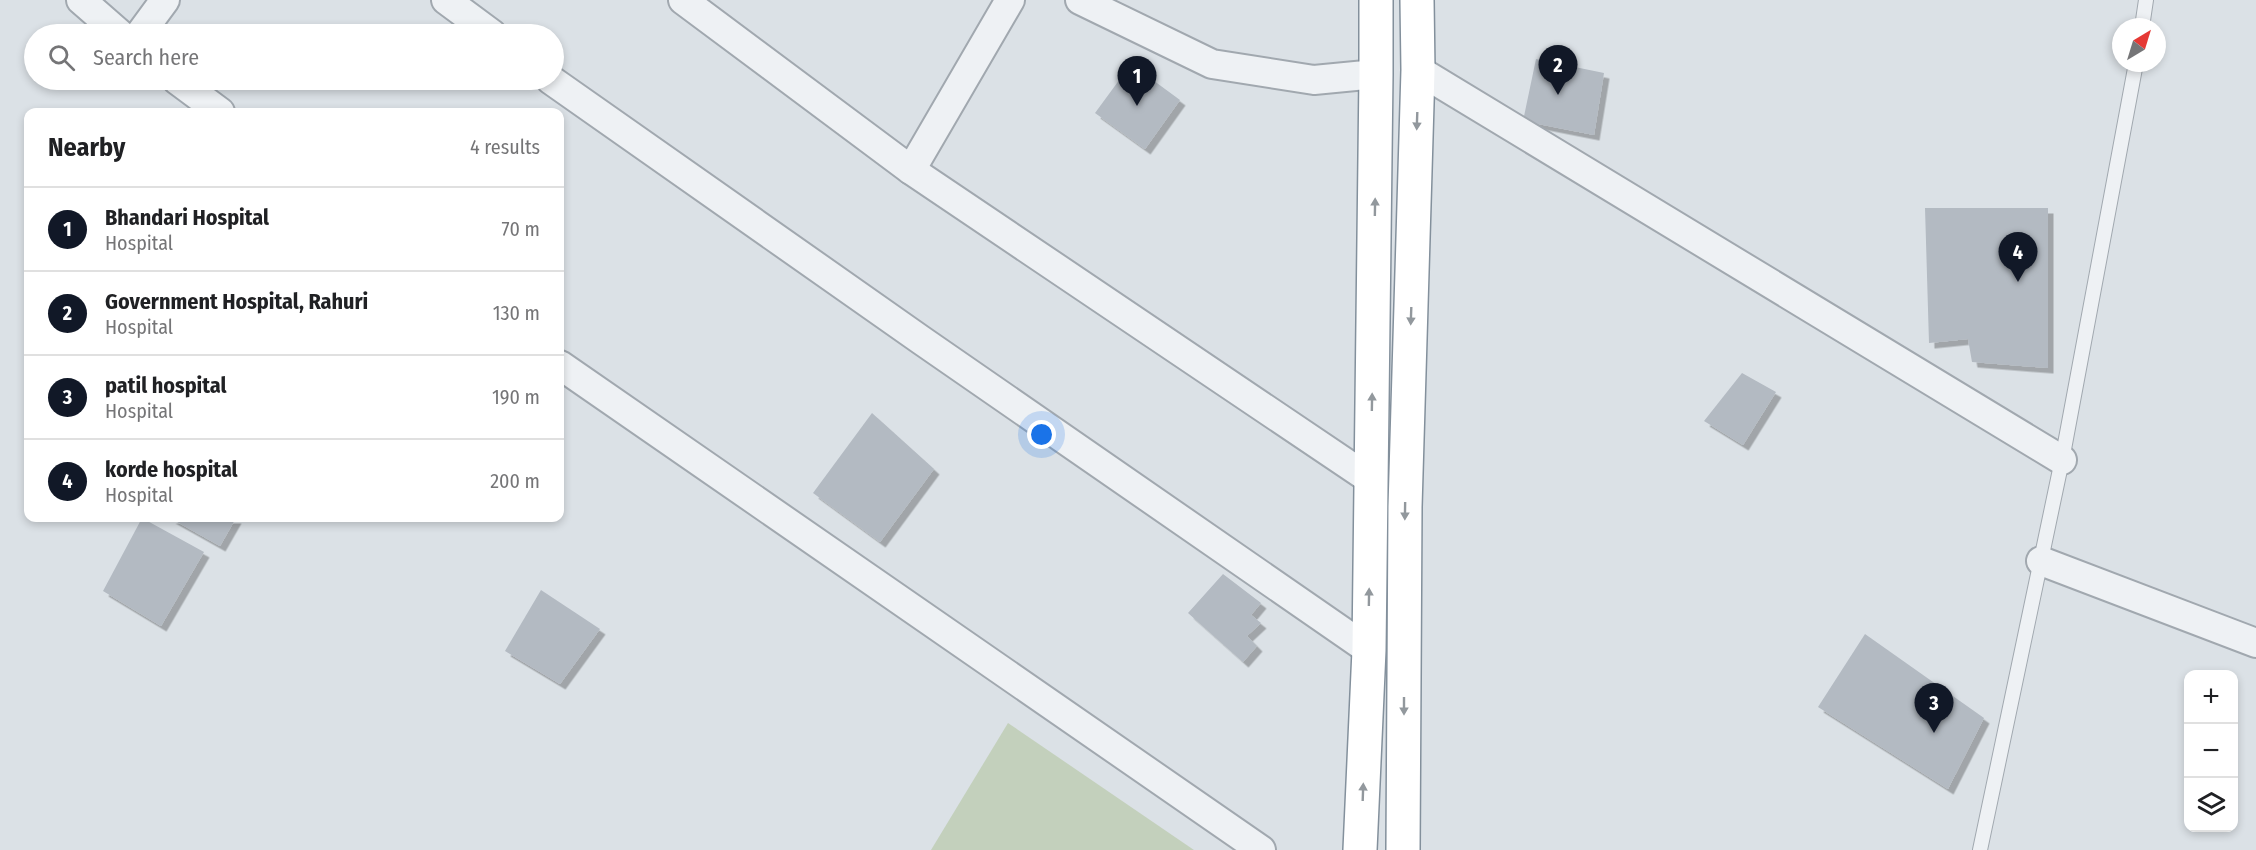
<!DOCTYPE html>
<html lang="en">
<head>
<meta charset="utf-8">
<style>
  :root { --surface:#fff; --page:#f2f2f2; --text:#202124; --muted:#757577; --line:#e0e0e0; --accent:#111827 }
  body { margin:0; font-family:"Fira Sans Condensed",sans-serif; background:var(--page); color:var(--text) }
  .controls { position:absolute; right:18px; bottom:18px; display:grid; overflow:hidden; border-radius:12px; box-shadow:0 3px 9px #0003 }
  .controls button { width:54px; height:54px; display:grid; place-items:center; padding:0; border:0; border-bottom:2px solid var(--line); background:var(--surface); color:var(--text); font:30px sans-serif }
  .compass { position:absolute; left:2112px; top:18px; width:54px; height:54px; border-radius:50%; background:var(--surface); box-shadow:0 3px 9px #0003; rotate:38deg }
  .you { position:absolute; left:1042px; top:435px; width:21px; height:21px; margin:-15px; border:4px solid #fff; border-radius:50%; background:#1a73e8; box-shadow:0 0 0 9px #1a73e833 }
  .badge { display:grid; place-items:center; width:39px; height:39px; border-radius:50%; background:var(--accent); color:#fff; font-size:20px; font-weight:700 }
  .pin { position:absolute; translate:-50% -50px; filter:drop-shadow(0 2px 3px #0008) }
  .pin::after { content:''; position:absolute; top:32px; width:21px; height:18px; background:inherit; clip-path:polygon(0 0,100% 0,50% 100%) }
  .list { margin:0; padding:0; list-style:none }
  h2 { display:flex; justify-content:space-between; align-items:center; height:78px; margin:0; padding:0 24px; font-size:26px }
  h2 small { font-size:20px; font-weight:400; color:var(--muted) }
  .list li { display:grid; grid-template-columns:39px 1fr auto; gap:18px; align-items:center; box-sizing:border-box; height:84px; padding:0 24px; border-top:2px solid var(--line) }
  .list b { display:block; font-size:22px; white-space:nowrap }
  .list p { margin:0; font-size:20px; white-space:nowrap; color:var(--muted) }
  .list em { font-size:20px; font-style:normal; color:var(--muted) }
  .icon { flex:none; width:33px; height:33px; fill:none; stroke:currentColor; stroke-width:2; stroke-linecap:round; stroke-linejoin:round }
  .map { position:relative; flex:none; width:2256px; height:850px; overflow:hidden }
  .search { position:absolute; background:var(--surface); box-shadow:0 3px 9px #0003; left:24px; top:24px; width:540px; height:66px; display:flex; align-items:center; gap:15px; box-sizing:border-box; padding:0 21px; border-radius:33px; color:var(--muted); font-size:22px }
  .panel { position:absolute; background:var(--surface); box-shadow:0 3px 9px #0003; left:24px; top:108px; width:540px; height:414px; border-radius:12px }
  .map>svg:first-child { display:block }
  .green { fill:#c3d0bc }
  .building { fill:#b3bac2; filter:url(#shadow) }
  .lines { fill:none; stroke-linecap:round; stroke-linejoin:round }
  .service-casing { stroke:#a1a8af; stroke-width:16 }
  .minor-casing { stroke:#a1a8af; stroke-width:32 }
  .trunk-casing { stroke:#83909c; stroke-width:36 }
  .service { stroke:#eef1f4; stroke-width:14 }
  .minor { stroke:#eef1f4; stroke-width:28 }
  .trunk { stroke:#fff; stroke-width:33 }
  .oneway { fill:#92989d }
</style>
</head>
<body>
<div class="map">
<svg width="2256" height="850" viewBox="0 0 2256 850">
  <defs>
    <filter id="shadow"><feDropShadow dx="5.5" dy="5.5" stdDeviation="0" flood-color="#0004"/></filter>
  </defs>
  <rect width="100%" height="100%" fill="#dbe1e6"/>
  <!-- green -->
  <path class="green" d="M1008,723l186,127h-263z"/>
  <!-- building -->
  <g class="building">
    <path d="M1536,59l68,14 -10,62 -71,-14z"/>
    <path d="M1131,64l49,36 -35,49 -50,-36z"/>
    <path d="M1925,208h123v160l-76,-6 -4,-23 -39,4z"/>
    <path d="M1742,373l34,19 -33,53 -39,-24z"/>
    <path d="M872,413l62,56 -54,73 -67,-49z"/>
    <path d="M142,518l62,34 -43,74 -58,-35z"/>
    <path d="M170,518h66l-16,28z"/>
    <path d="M1223,574l38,29 -10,12 10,8 -14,13 10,10 -14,16 -55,-49z"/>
    <path d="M541,590l59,39 -40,55 -55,-33z"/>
    <path d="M1865,634l119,84 -36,71 -130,-82z"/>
  </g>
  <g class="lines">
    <defs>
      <g id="service">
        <path d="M2142,27l4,-27"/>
        <path d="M1980,850l82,-390 74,-397"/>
      </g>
      <g id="minor">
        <path d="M81,0l39,34"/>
        <path d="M446,0l46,34"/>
        <path d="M683,0l228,170 460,310"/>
        <path d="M1080,0l132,64 102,16 62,-6"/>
        <path d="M140,34l25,-34"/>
        <path d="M1418,70l644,390"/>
        <path d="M177,80l43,32"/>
        <path d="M551,80l370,260 448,310"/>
        <path d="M911,170l99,-170"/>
        <path d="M560,365l701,485"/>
        <path d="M2041,561l215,82"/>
      </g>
      <g id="trunk">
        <path d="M1360,850l9,-200 7,-576v-74"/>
        <path d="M1403,850l2,-343 13,-437 -1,-70"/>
      </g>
    </defs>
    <!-- service casing -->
    <use href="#service" class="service-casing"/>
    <!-- minor casing -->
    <use href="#minor" class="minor-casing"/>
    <!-- trunk casing -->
    <use href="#trunk" class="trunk-casing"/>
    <!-- service -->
    <use href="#service" class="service"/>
    <!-- minor -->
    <use href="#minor" class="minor"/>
    <!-- trunk -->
    <use href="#trunk" class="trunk"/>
  </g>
  <!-- one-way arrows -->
  <defs><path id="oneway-solid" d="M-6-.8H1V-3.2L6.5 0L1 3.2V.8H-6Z" transform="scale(1.5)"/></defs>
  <g class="oneway">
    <use href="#oneway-solid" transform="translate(1417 121) rotate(92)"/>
    <use href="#oneway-solid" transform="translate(1375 207) rotate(-89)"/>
    <use href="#oneway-solid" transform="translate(1411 316) rotate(92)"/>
    <use href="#oneway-solid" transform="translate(1372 402) rotate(-89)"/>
    <use href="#oneway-solid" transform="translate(1405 511) rotate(91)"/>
    <use href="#oneway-solid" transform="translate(1369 597) rotate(-89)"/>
    <use href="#oneway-solid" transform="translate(1404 706) rotate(90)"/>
    <use href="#oneway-solid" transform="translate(1363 792) rotate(-88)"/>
  </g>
</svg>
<div class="controls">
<button>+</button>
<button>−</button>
<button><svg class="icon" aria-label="layers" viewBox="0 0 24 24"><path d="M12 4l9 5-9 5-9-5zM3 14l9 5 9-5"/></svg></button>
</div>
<svg class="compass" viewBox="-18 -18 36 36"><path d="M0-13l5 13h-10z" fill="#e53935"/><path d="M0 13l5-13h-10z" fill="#757577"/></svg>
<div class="you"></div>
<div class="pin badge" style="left:1137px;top:106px">1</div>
<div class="pin badge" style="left:1558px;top:95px">2</div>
<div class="pin badge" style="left:1934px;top:733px">3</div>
<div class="pin badge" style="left:2018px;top:282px">4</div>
<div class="search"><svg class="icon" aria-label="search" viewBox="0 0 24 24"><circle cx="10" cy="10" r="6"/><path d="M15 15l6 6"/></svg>Search here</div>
<section class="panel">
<h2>Nearby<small>4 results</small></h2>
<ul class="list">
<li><span class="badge">1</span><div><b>Bhandari Hospital</b><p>Hospital</p></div><em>70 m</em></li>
<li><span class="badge">2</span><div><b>Government Hospital, Rahuri</b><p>Hospital</p></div><em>130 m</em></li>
<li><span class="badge">3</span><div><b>patil hospital</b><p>Hospital</p></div><em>190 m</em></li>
<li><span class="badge">4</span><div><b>korde hospital</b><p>Hospital</p></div><em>200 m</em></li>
</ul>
</section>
</div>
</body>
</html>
